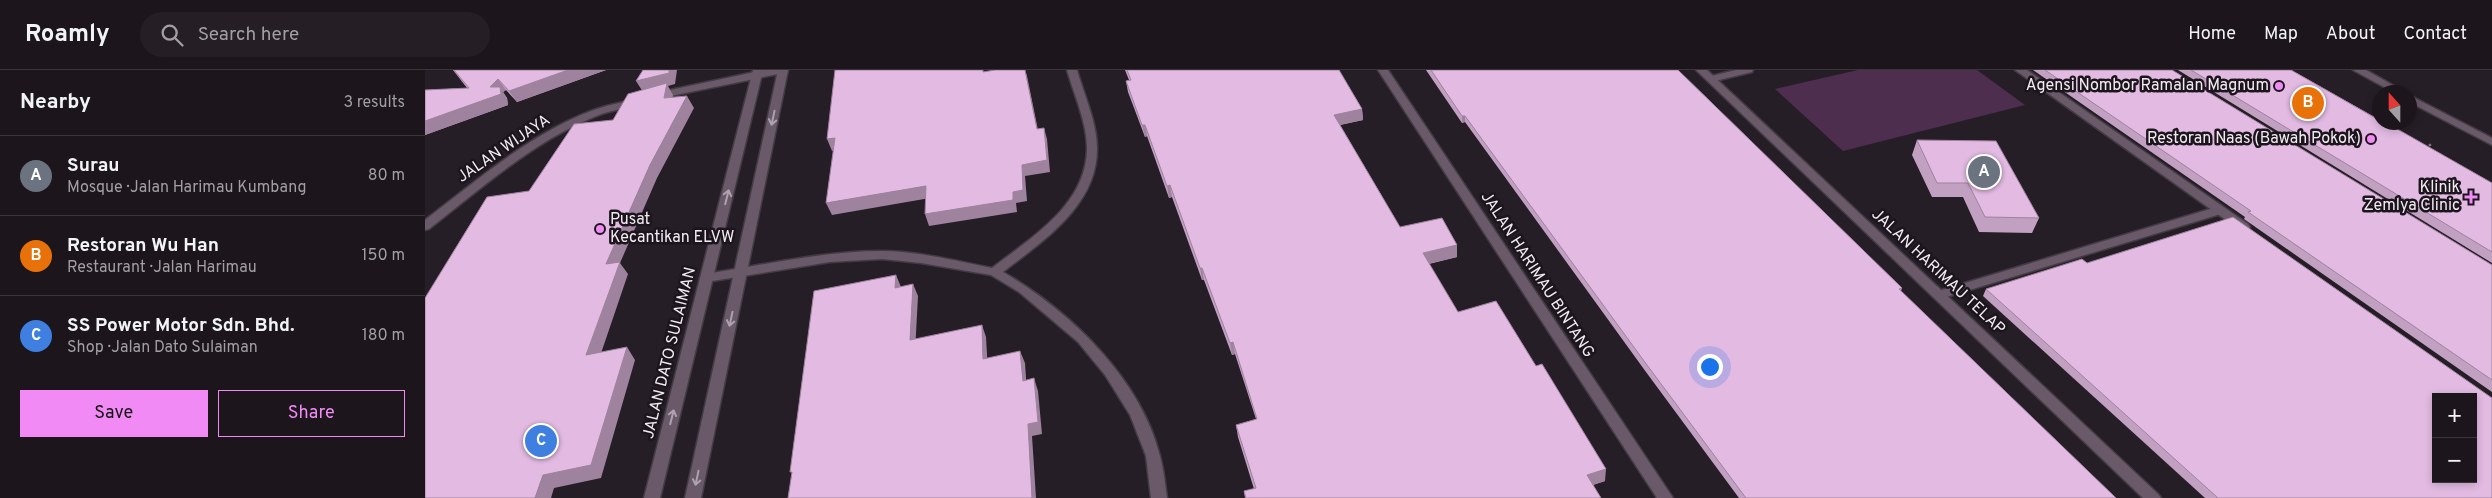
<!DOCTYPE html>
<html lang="en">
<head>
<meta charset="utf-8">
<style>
  :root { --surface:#1c161c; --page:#251f25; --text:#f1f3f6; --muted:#a09fa3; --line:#3a353b; --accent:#f18af4 }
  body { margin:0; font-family:Overpass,sans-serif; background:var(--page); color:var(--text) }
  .controls { position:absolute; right:15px; bottom:15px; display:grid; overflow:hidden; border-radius:0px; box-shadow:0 2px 8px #0003 }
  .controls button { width:45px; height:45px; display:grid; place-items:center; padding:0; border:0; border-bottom:1px solid var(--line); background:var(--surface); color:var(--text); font:25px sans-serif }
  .compass { position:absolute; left:1947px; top:15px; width:45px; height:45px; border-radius:50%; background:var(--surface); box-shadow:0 2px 8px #0003; rotate:339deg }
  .you { position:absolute; left:1284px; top:296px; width:18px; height:18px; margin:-12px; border:4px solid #fff; border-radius:50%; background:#1a73e8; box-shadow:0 0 0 8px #1a73e833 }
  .badge { display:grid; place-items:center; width:32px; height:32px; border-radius:50%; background:var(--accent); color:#fff; font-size:16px; font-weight:700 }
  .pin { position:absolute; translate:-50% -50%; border:2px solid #fff; box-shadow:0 1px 5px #0006 }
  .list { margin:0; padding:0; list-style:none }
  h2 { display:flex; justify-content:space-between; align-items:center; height:65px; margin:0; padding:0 20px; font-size:21px }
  h2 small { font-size:16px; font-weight:400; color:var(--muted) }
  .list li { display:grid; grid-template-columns:32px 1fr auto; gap:15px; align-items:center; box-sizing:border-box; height:80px; padding:0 20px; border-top:1px solid var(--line) }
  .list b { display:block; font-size:19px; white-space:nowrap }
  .list p { margin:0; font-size:16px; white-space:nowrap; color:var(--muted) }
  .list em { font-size:16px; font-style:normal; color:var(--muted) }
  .actions { display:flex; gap:10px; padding:15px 20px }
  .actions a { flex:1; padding:11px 0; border:1px solid var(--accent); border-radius:0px; text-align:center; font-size:18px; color:var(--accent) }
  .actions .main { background:var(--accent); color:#111 }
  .icon { flex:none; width:28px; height:28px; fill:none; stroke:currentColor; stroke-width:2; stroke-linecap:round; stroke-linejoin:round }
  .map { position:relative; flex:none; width:2067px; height:428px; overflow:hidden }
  header { display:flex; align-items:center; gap:30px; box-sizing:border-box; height:70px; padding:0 25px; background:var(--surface); border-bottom:1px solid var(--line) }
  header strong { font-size:24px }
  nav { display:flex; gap:28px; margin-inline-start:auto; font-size:18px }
  .search { width:350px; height:45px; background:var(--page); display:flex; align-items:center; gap:12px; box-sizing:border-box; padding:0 18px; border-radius:28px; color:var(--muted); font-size:19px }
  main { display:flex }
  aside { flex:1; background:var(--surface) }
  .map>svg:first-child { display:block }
  .green { fill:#4d2e4e }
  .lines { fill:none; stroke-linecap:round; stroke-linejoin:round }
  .service-casing { stroke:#433b43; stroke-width:3 }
  .minor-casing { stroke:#433b43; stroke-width:3 }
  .tertiary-casing { stroke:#433b43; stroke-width:3 }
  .path { stroke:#7c757c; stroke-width:2.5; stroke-dasharray:2.5 2.5; stroke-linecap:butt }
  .service { fill:#695969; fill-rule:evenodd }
  .minor { fill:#695969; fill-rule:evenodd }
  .tertiary { fill:#695969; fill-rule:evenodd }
  .wall { fill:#c2a0c2 }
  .shaded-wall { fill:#9e829e }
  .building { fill:#e2bae2; stroke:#9e829e; fill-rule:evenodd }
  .oneway { stroke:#aea2ae }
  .poi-dot { fill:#f18af4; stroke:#1d151d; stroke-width:2 }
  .labels { text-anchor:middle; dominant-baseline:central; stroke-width:5; stroke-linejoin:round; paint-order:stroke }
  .poi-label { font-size:16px; fill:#f2ecf2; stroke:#1d151d; text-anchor:end }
  .street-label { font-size:16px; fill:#f2ecf2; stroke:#1d151d }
</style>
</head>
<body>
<header>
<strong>Roamly</strong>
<div class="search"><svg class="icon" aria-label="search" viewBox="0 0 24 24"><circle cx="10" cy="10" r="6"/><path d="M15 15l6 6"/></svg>Search here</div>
<nav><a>Home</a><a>Map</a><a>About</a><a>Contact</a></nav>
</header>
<main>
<aside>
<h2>Nearby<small>3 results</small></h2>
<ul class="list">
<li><span class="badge" style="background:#6b7280">A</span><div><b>Surau</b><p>Mosque · Jalan Harimau Kumbang</p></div><em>80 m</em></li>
<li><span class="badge" style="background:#e8710a">B</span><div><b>Restoran Wu Han</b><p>Restaurant · Jalan Harimau</p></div><em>150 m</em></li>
<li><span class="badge" style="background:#3f7fe0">C</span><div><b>SS Power Motor Sdn. Bhd.</b><p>Shop · Jalan Dato Sulaiman</p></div><em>180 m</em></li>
</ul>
<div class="actions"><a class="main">Save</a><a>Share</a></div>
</aside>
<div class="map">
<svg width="2067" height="428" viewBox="0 0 2067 428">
  <rect width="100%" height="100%" fill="#261e26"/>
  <!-- green -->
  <path class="green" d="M1433,0h119l48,35 -182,46 -68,-62z"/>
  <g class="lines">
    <defs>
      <g id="service">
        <path d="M1311,0h17l-1,2 -41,10 -5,-3 1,-2z"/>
        <path d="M1795,136l6,4 -2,3 -281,85 -4,1 -6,-4 2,-3z"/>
      </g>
      <g id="minor">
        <path d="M339,0h24l-5,3 -127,26 -5,-3 5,-3z"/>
        <path d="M642,0h10c7,25 20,52 20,78 1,57 -54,93 -94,124 67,39 138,107 157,184 4,14 5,28 7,42h-16l-5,-42 -16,-41 -25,-40 -27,-33 -59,-50 -28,-17 -70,-12 -39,-4 -52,3 -124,20 -6,-4 6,-4c58,-9 117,-23 175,-23 37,0 75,10 111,17 40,-31 94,-63 95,-119 0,-27 -13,-54 -20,-79z"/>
        <path d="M953,0h10l285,428h-16z"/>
        <path d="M1271,0h11l451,424 3,4h-18z"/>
        <path d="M1590,0h12l221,154 2,3 -2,3h-8z"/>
        <path d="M211,29l4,1v4c-14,4 -28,6 -41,11 -63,24 -117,73 -170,114l-4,1v-10c51,-39 105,-86 166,-109 15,-6 30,-8 45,-12z"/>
      </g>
      <g id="tertiary">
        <path d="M328,0h10l-103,428h-16z"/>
        <path d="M353,0h10l-87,428h-16z"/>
        <path d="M1928,0h13l39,22h-12z"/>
        <path d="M1984,25l83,43v7l-83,-43z"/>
      </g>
    </defs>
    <!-- service casing -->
    <use href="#service" class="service-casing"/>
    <!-- minor casing -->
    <use href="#minor" class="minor-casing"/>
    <!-- tertiary casing -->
    <use href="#tertiary" class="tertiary-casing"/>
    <!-- path -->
    <path class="path" d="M1999,77l9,-3"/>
    <!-- service -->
    <use href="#service" class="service"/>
    <!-- minor -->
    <use href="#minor" class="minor"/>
    <!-- tertiary -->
    <use href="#tertiary" class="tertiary"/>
  </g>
  <!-- wall -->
  <g class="wall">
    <path d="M28,0h153l-89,32 -11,-12 -3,2 4,6 1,7 -83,30v-45l42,-2z"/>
    <path d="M700,0h214l23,39 1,11 -23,5 60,102 57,30 -28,7 29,48 147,169 -12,4 8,13h-356l-1,-7 10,-2 -16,-52 -2,-12 20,-6 -21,-65 -3,1 -28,-75h-2l-30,-83 -3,1 -22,-62 -2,1 -17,-45 -2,-11 3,-1z"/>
    <path d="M1001,0h252l224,218 -1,3 215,207h-377l-93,-126 -181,-250 -3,1z"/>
    <path d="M1608,0h139l320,195v127l-248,-173 1,-2z"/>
    <path d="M1753,0h113l201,113v80z"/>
    <path d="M1492,70l122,78 -7,15 -53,-1 -16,-35h-31l-20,-42z"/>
    <path d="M1662,193l405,235h-287l-222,-202 3,-7z"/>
  </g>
  <!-- shaded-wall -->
  <g class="shaded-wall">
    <path d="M143,0h38l-89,32 -8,-11z"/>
    <path d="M244,0h8l-2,14 -7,2 5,9 -2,15 -28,-18 -7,-11z"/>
    <path d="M600,0l2,6 13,64 -3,-11z"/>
    <path d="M73,9l8,11 -3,2 4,6 1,7 -83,30v-14l65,-34z"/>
    <path d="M262,26l7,12 -37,70 -37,85 8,11 -32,94 -10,-13 20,-91 44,-99z"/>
    <path d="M937,39l1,11 -28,6 -1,-11z"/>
    <path d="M1037,46h3v6l-3,1z"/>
    <path d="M717,55h3l2,11 -2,1z"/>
    <path d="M619,58l3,11 3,33 -25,4 2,25 -11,2 1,9 -88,14 -4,-12 88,-22 9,-27z"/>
    <path d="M410,68l5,11 -8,2 -5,-12z"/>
    <path d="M745,115l2,12 -3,1 -2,-12z"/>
    <path d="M501,116l4,12 -98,17 -6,-12z"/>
    <path d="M1032,175v12l-34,8v-12z"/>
    <path d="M775,198h2l2,12h-2z"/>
    <path d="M471,205l5,12 -6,1z"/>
    <path d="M488,214l5,12 -3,56 -5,-12z"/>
    <path d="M557,255l4,12 2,35 -5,-13z"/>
    <path d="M808,272l2,12 -3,1 -2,-12z"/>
    <path d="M202,277l8,13 -34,118 -47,10 -3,10h-16l8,-23z"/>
    <path d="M595,281l5,12 2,30 -4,-12z"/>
    <path d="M609,308l4,13 4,43 -10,2 4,62h-4l-4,-74z"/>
    <path d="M1181,399l-1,12 -19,6 1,-12z"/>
  </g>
  <!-- building -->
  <g class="building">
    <path d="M29,0h114l-59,21 -11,-12 -8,8h10l1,7 -76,27v-31l44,-2z"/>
    <path d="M218,0h26v3l-33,8z"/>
    <path d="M410,0h148v2l12,-2h30l12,59 7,-1 3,32 -25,5 1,25 -10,2v8l-88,14 1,-28 -100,17 9,-65 -8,1z"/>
    <path d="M702,0h212l23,39 -28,6 66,112 42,-9 15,27 -34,8 35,59 38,-11 40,65 6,-2 64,105 -19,6 14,23h-355l-2,-7 12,-3 -20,-63 21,-6 -24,-77 -3,1 -28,-75h-2l-30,-83 -3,1 -22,-61h-3l-16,-44 5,-1z"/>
    <path d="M1006,0h247l224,218 -3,1 217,209h-370l-99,-133 -182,-249h-3z"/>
    <path d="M1620,0h127l320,195v115l-244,-168 3,-1z"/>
    <path d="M1766,0h100l88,50v2h6l107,61v69z"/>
    <path d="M242,13l-3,15 23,-2 -37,69 -44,99 14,-2 -34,93 41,-8 -36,118 -48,10 -8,23h-110v-200l62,-101 42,-6 45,-67 39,-4 15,-26z"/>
    <path d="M1492,70l79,1 43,77 -54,-1 -17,-34h-31z"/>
    <path d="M1808,147l259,181v100h-274l-232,-209 96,-30 5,4zM2011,327h37v82h-37z"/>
    <path d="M471,205l-1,13 18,-4 -3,56 72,-15 1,34 37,-8 3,30 11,-3 4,44 -10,2 4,74h-244l4,-26h-2l24,-181z"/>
  </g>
  <!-- one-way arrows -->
  <defs><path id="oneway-shaft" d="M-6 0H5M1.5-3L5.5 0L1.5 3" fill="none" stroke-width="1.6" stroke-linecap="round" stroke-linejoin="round" transform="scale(1.25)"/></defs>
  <g class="oneway">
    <use href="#oneway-shaft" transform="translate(348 48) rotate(102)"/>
    <use href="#oneway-shaft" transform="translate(302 127) rotate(-76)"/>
    <use href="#oneway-shaft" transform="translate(306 249) rotate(102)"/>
    <use href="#oneway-shaft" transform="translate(247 347) rotate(-76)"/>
    <use href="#oneway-shaft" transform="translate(272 408) rotate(102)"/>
  </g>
  <!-- markers -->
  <g class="poi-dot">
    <circle cx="1854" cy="16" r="5"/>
    <circle cx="1946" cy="69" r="5"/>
    <path d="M2043.5 119.5h5v5h5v5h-5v5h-5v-5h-5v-5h5z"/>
    <circle cx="175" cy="159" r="5"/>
  </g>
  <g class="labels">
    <!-- poi labels -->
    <g class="poi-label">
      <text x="1844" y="16">Agensi Nombor Ramalan Magnum</text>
      <text x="1936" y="69">Restoran Naas (Bawah Pokok)</text>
      <text x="2035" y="118">Klinik<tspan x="2035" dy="18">Zemlya Clinic</tspan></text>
      <text x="185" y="150" text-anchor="start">Pusat<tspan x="185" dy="18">Kecantikan ELVW</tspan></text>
    </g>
    <!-- street labels -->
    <g class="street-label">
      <text transform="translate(79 79) rotate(-34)">JALAN WIJAYA</text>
      <text transform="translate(1513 202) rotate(43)">JALAN HARIMAU TELAP</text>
      <text transform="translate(1112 205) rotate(57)">JALAN HARIMAU BINTANG</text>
      <text transform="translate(245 283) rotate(-76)">JALAN DATO SULAIMAN</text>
    </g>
  </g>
</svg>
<div class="controls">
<button>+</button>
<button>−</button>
</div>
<svg class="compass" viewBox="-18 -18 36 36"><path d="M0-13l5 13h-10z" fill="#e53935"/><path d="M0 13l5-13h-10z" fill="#a09fa3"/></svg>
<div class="you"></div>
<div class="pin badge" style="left:1559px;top:102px;background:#6b7280">A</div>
<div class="pin badge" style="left:1883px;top:33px;background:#e8710a">B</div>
<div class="pin badge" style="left:116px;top:371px;background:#3f7fe0">C</div>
</div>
</main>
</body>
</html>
